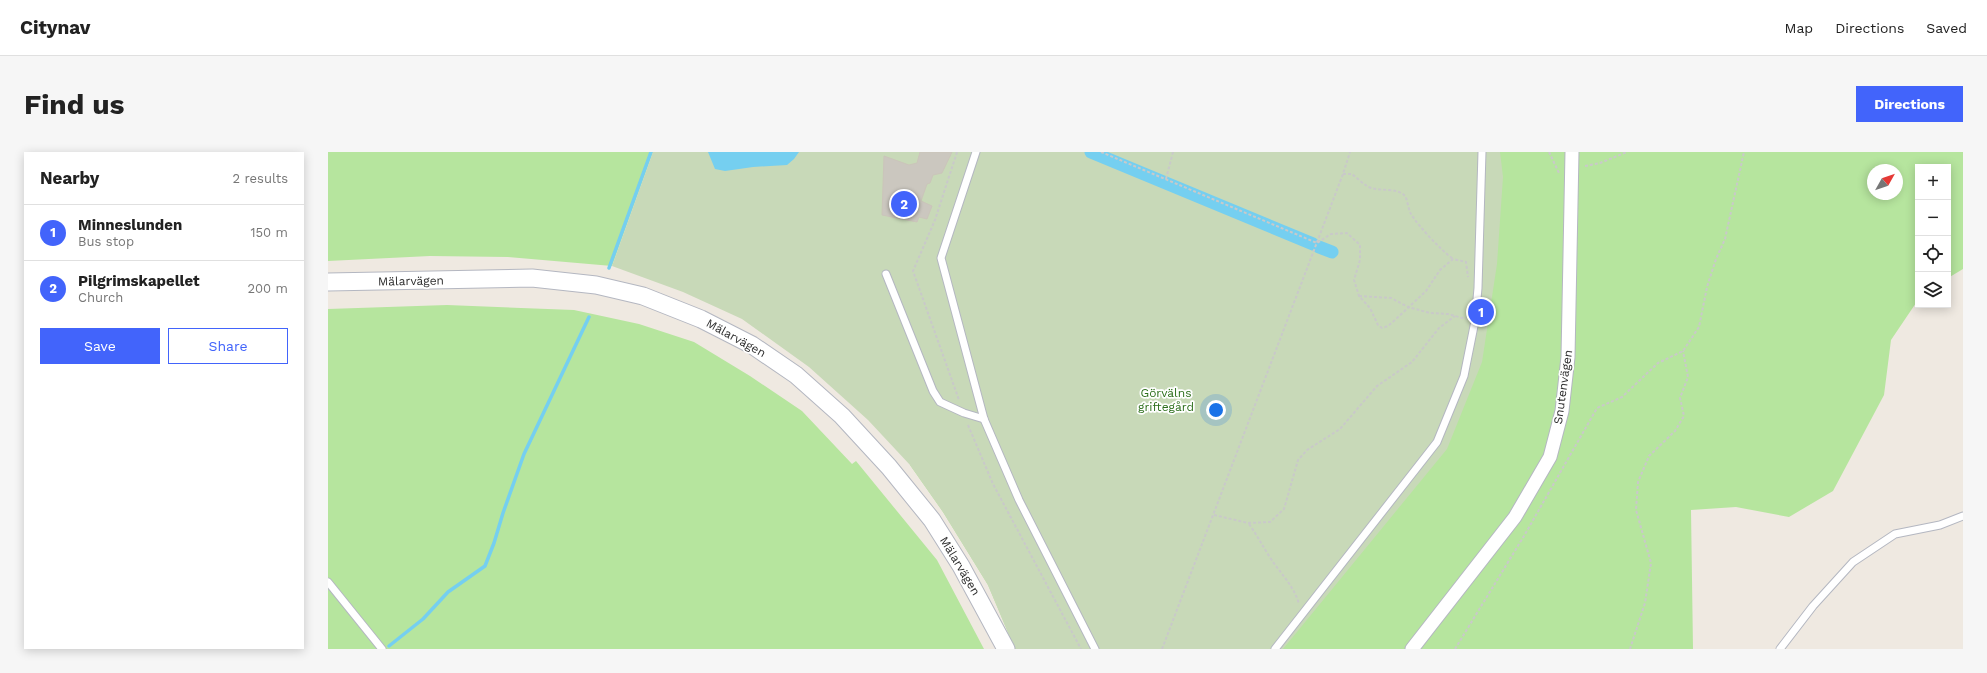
<!DOCTYPE html>
<html lang="en">
<head>
<meta charset="utf-8">
<style>
  :root { --surface:#fff; --page:#f6f6f6; --text:#222; --muted:#767676; --line:#e0e0e0; --accent:#4264fb }
  body { margin:0; font-family:"Work Sans",sans-serif; background:var(--page); color:var(--text) }
  .controls { position:absolute; right:12px; top:12px; display:grid; overflow:hidden; border-radius:0px; box-shadow:0 2px 10px #0003 }
  .controls button { width:36px; height:36px; display:grid; place-items:center; padding:0; border:0; border-bottom:1px solid var(--line); background:var(--surface); color:var(--text); font:20px sans-serif }
  .compass { position:absolute; left:1539px; top:12px; width:36px; height:36px; border-radius:50%; background:var(--surface); box-shadow:0 2px 10px #0003; rotate:50deg }
  .you { position:absolute; left:888px; top:258px; width:14px; height:14px; margin:-10px; border:3px solid #fff; border-radius:50%; background:#1a73e8; box-shadow:0 0 0 6px #1a73e833 }
  .badge { display:grid; place-items:center; width:26px; height:26px; border-radius:50%; background:var(--accent); color:#fff; font-size:13px; font-weight:700 }
  .pin { position:absolute; translate:-50% -50%; border:2px solid #fff; box-shadow:0 1px 4px #0006 }
  .list { margin:0; padding:0; list-style:none }
  h2 { display:flex; justify-content:space-between; align-items:center; height:52px; margin:0; padding:0 16px; font-size:17px }
  h2 small { font-size:13px; font-weight:400; color:var(--muted) }
  .list li { display:grid; grid-template-columns:26px 1fr auto; gap:12px; align-items:center; box-sizing:border-box; height:56px; padding:0 16px; border-top:1px solid var(--line) }
  .list b { display:block; font-size:15px; white-space:nowrap }
  .list p { margin:0; font-size:13px; white-space:nowrap; color:var(--muted) }
  .list em { font-size:13px; font-style:normal; color:var(--muted) }
  .actions { display:flex; gap:8px; padding:12px 16px }
  .actions a { flex:1; padding:9px 0; border:1px solid var(--accent); border-radius:0px; text-align:center; font-size:14px; color:var(--accent) }
  .actions .main { background:var(--accent); color:#fff }
  .icon { flex:none; width:22px; height:22px; fill:none; stroke:currentColor; stroke-width:2; stroke-linecap:round; stroke-linejoin:round }
  .map { position:relative; flex:none; width:1635px; height:497px; overflow:hidden; border-radius:0px }
  header { display:flex; align-items:center; gap:24px; box-sizing:border-box; height:56px; padding:0 20px; background:var(--surface); border-bottom:1px solid var(--line) }
  header strong { font-size:19px }
  nav { display:flex; gap:22px; margin-inline-start:auto; font-size:14px }
  .intro { display:flex; align-items:center; justify-content:space-between; box-sizing:border-box; height:96px; padding:0 24px }
  h1 { margin:0; font-size:28px }
  .button { padding:10px 18px; border-radius:0px; background:var(--accent); color:#fff; font-size:14px; font-weight:700 }
  main { display:flex; gap:24px; padding:0 24px }
  aside { flex:1; background:var(--surface); border-radius:0px; box-shadow:0 2px 10px #0003 }
  .map>svg:first-child { display:block }
  .green { fill:#b6e59e; fill-rule:evenodd }
  .cemetery { fill:#c8d9b8 }
  .water { fill:#75cff0 }
  .lines { fill:none; stroke-linecap:round; stroke-linejoin:round }
  .stream { stroke:#75cff0; stroke-width:3.5 }
  .canal { stroke:#75cff0; stroke-width:13 }
  .building { fill:#cbc7bf; stroke:#cbc5ba }
  .service-casing { stroke:#b4b7c1; stroke-width:9 }
  .minor-casing { stroke:#b4b7c1; stroke-width:15 }
  .tertiary-casing { stroke:#b4b7c1; stroke-width:19 }
  .path { stroke:#c9c9c9; stroke-width:2; stroke-dasharray:3 2; stroke-linecap:butt }
  .service { stroke:#fff; stroke-width:7 }
  .minor { stroke:#fff; stroke-width:13 }
  .tertiary { stroke:#fff; stroke-width:17 }
  .labels { text-anchor:middle; dominant-baseline:central; stroke-width:3.5; stroke-linejoin:round; paint-order:stroke }
  .street-label { font-size:12px; fill:#2e2e2e; stroke:#fff }
  .park-label { font-size:12px; fill:#2c6e1b; stroke:#fff }
</style>
</head>
<body>
<header>
<strong>Citynav</strong>
<nav><a>Map</a><a>Directions</a><a>Saved</a></nav>
</header>
<div class="intro"><h1>Find us</h1><a class="button">Directions</a></div>
<main>
<aside>
<h2>Nearby<small>2 results</small></h2>
<ul class="list">
<li><span class="badge">1</span><div><b>Minneslunden</b><p>Bus stop</p></div><em>150 m</em></li>
<li><span class="badge">2</span><div><b>Pilgrimskapellet</b><p>Church</p></div><em>200 m</em></li>
</ul>
<div class="actions"><a class="main">Save</a><a>Share</a></div>
</aside>
<div class="map">
<svg width="1635" height="497" viewBox="0 0 1635 497">
  <rect width="100%" height="100%" fill="#efe9e1"/>
  <!-- green -->
  <g class="green">
    <path d="M0,0h325l-41,114 -104,-9 -78,-1 -102,5z"/>
    <path d="M777,0h858v117l-15,9v-111h-30v133l-27,40 -7,55 -51,96 -44,26 -53,-10 -45,3 2,139h-678l-27,-64 -45,-73 -33,-47zM1545,18h24v24h-24z"/>
    <path d="M119,153l127,5 65,14 55,18 56,34 52,35 50,53 4,-3 81,99 47,89h-656v-340z"/>
  </g>
  <!-- cemetery -->
  <path class="cemetery" d="M325,0h847l3,25 -6,87 -15,98 -35,87 -164,200h-268l-27,-64 -45,-73 -33,-47 -42,-45 -59,-53 -67,-48 -59,-27 -71,-26z"/>
  <!-- water -->
  <path class="water" d="M380,0h91l-5,7 -7,6 -34,2 -28,4 -10,-2z"/>
  <g class="lines">
    <!-- stream -->
    <g class="stream">
      <path d="M281,116l42,-116"/>
      <path d="M61,494l34,-27 25,-27 37,-26 9,-23 9,-30 21,-59 65,-137"/>
    </g>
    <!-- canal -->
    <g class="canal">
      <path d="M763,0l222,92"/>
      <path d="M991,95l13,5"/>
    </g>
  </g>
  <!-- building -->
  <path class="building" d="M592,0h32l-10,21 -9,2 -3,8 -3,1 -6,17 11,5 -5,13 -8,-2 -2,5 -35,-7 2,-59 25,9 8,-2z"/>
  <g class="lines">
    <defs>
      <g id="service">
        <path d="M648,0l-35,106 43,161 35,81 76,149"/>
        <path d="M558,122l47,117 7,11 24,11 20,6"/>
        <path d="M0,430l54,67"/>
        <path d="M947,497l162,-207 27,-66 11,-55 3,-33 4,-136"/>
        <path d="M1452,497l33,-43 40,-44 42,-28 45,-9 23,-9"/>
      </g>
      <path id="minor" d="M1084,497l103,-132 35,-60 12,-46 6,-54 4,-205"/>
      <path id="tertiary" d="M0,130l204,-4 64,7 47,11 58,23 51,26 44,30 46,41 47,51 43,53 29,46 45,83"/>
    </defs>
    <!-- service casing -->
    <use href="#service" class="service-casing"/>
    <!-- minor casing -->
    <use href="#minor" class="minor-casing"/>
    <!-- tertiary casing -->
    <use href="#tertiary" class="tertiary-casing"/>
    <!-- path -->
    <g class="path">
      <path d="M629,0l-22,68 -22,51 46,129"/>
      <path d="M773,0l216,91 14,-9 16,-1 13,12v15l-6,20 5,16 11,12 8,17 4,3 6,-2 8,-7 30,-28 14,-21 13,-11 13,3 2,15"/>
      <path d="M1221,0l10,21"/>
      <path d="M1257,14l15,-3 27,-11"/>
      <path d="M1015,22h9c5,4 10,9 15,12 11,7 29,0 38,10 3,5 3,13 6,18 8,13 30,36 42,45"/>
      <path d="M838,27l7,-27"/>
      <path d="M1031,144l32,2 17,9 22,6 18,1 18,5"/>
      <path d="M640,273l25,59 88,165"/>
      <path d="M886,363l34,8 22,-1 14,-13 14,-49 9,-10 33,-21 37,-43 35,-24 27,-34 16,-12"/>
      <path d="M921,372c8,11 14,23 22,35 10,15 23,27 28,45"/>
      <path d="M834,497l181,-475 7,-22"/>
      <path d="M1127,497l69,-113 73,-128 25,-11 36,-34 25,-12 16,-24 8,-40 9,-28 9,-20 19,-87"/>
      <path d="M1302,497l15,-46 6,-40 -15,-53 2,-28 11,-26 26,-25 9,-15 -4,-18 8,-21 -5,-26"/>
    </g>
    <!-- service -->
    <use href="#service" class="service"/>
    <!-- minor -->
    <use href="#minor" class="minor"/>
    <!-- tertiary -->
    <use href="#tertiary" class="tertiary"/>
  </g>
  <g class="labels">
    <!-- street labels -->
    <g class="street-label">
      <text transform="translate(83 129) rotate(-1)">Mälarvägen</text>
      <text transform="translate(408 186) rotate(29)">Mälarvägen</text>
      <text transform="translate(1235 235) rotate(-82)">Snutenvägen</text>
      <text transform="translate(632 414) rotate(59)">Mälarvägen</text>
    </g>
    <!-- park labels -->
    <g class="park-label">
      <text x="838" y="241">Görvälns<tspan x="838" dy="14">griftegård</tspan></text>
    </g>
  </g>
</svg>
<div class="controls">
<button>+</button>
<button>−</button>
<button><svg class="icon" aria-label="locate" viewBox="0 0 24 24"><circle cx="12" cy="12" r="6"/><path d="M12 2v4M12 18v4M2 12h4M18 12h4"/></svg></button>
<button><svg class="icon" aria-label="layers" viewBox="0 0 24 24"><path d="M12 4l9 5-9 5-9-5zM3 14l9 5 9-5"/></svg></button>
</div>
<svg class="compass" viewBox="-18 -18 36 36"><path d="M0-13l5 13h-10z" fill="#e53935"/><path d="M0 13l5-13h-10z" fill="#767676"/></svg>
<div class="you"></div>
<div class="pin badge" style="left:1153px;top:160px">1</div>
<div class="pin badge" style="left:576px;top:52px">2</div>
</div>
</main>
</body>
</html>
